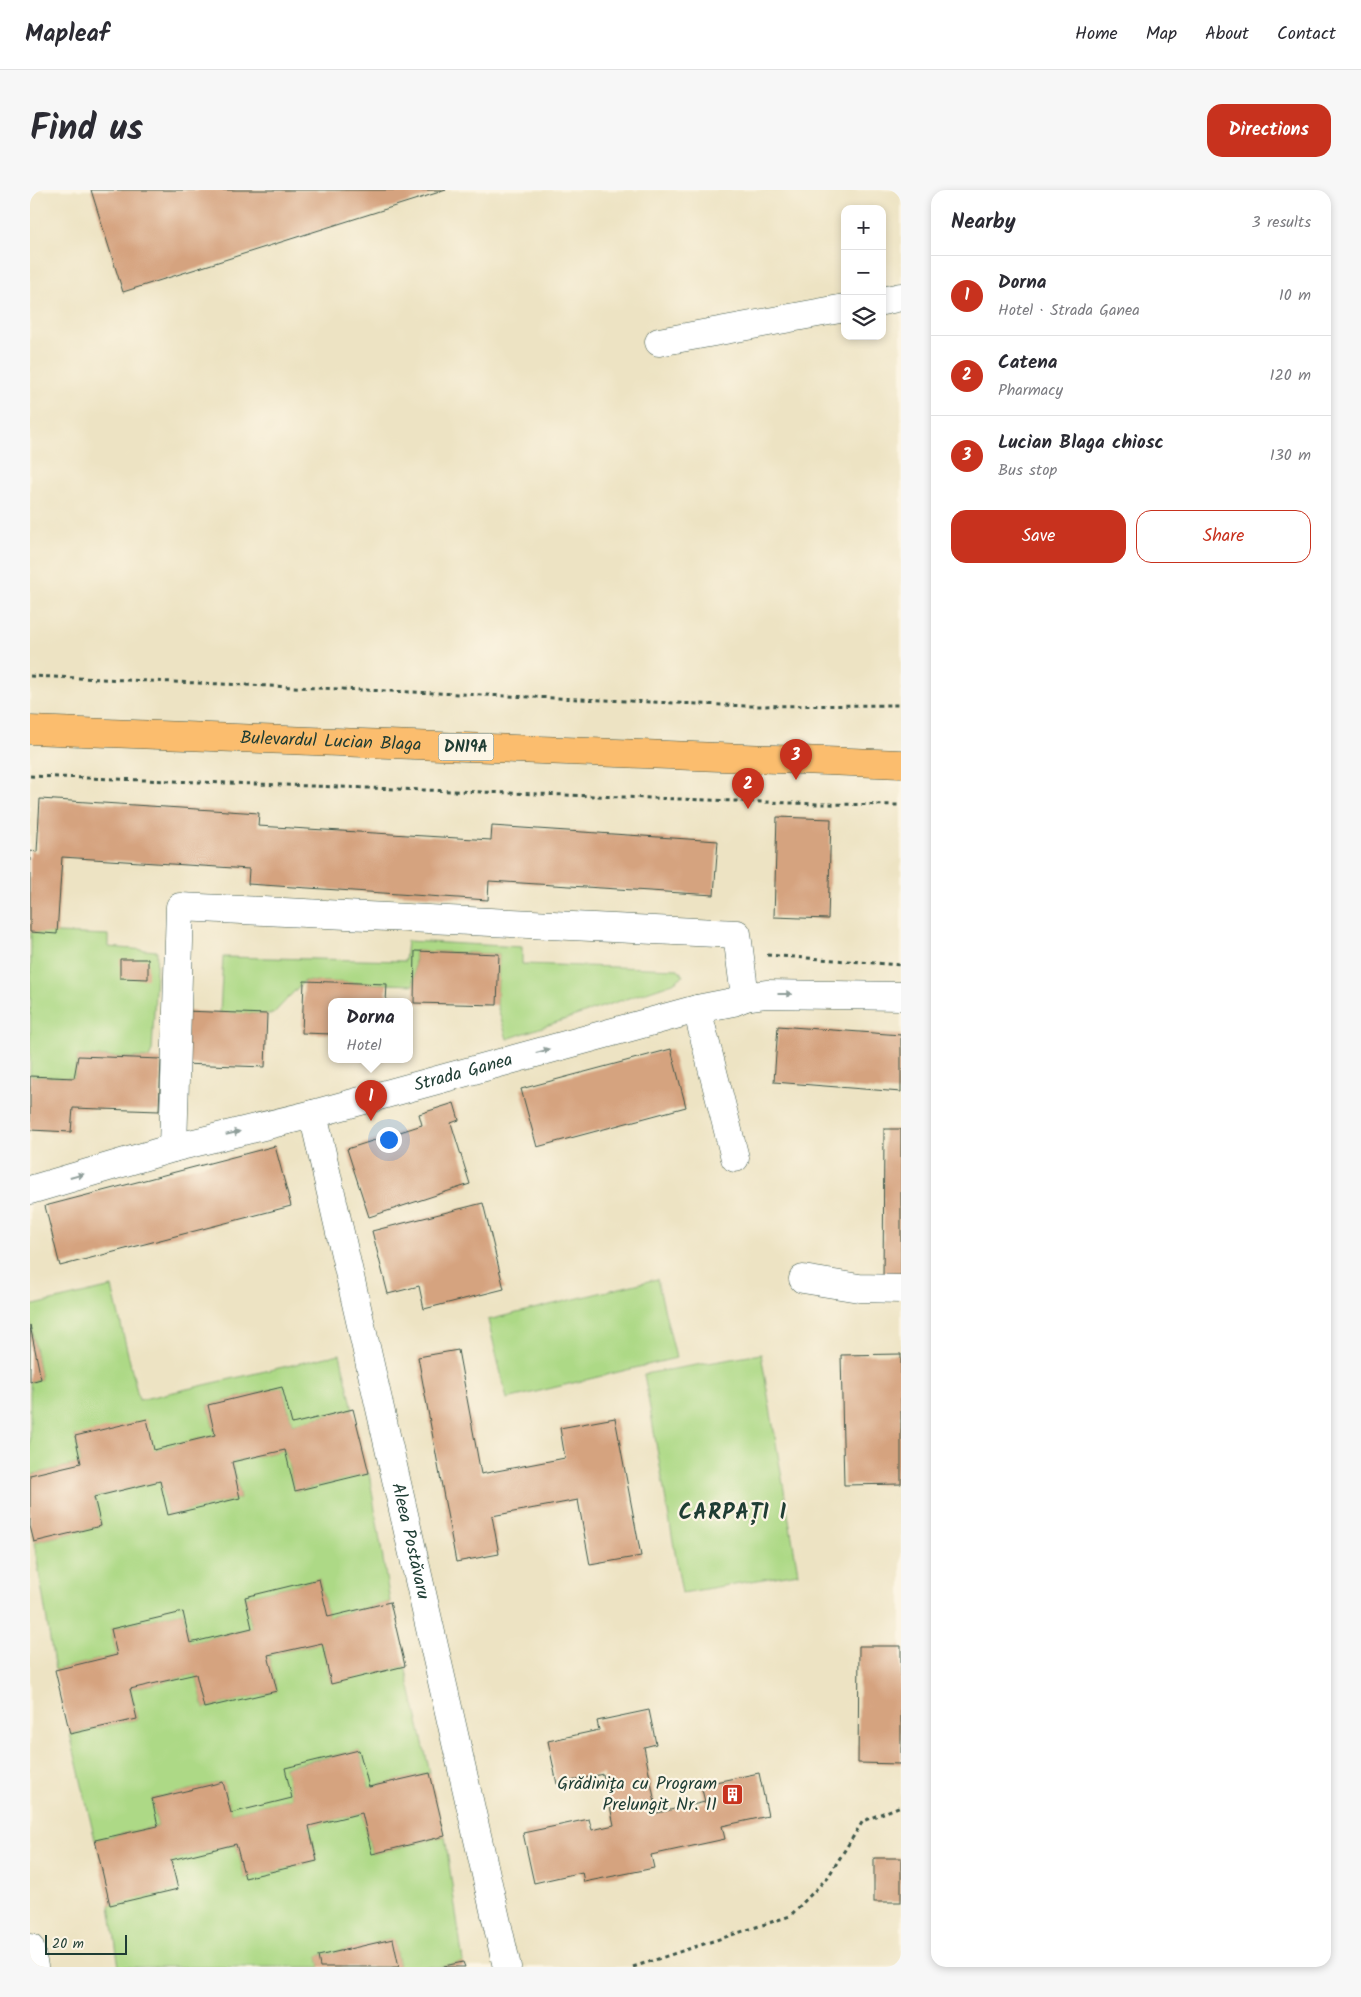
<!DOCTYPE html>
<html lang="en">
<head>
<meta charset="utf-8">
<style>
  :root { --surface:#fff; --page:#f7f7f7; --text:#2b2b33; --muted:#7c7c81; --line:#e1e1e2; --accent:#c8321e }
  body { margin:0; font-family:Kalam,sans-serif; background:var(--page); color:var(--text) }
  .controls { position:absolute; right:15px; top:15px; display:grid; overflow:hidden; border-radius:10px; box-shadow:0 2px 8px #0003 }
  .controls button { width:45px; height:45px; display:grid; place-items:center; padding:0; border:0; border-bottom:1px solid var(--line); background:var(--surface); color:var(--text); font:25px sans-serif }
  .scale { position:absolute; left:15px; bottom:12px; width:82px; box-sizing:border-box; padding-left:5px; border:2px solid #1f3d34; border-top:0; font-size:14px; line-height:18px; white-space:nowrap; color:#1f3d34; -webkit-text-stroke:4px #fcf5e5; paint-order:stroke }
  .you { position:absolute; left:358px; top:949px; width:18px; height:18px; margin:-12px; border:4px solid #fff; border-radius:50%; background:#1a73e8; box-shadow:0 0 0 8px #1a73e833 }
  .badge { display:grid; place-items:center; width:32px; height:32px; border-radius:50%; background:var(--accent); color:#fff; font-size:16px; font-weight:700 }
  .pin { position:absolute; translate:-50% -41px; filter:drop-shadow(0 1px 2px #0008) }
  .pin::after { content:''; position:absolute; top:26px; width:18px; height:15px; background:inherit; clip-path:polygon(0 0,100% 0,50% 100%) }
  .popup { position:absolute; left:298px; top:808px; width:85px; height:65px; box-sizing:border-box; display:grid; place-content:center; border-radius:10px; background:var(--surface); filter:drop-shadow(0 1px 4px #0005); font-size:16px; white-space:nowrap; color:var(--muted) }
  .popup b { font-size:19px; color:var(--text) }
  .popup::after { content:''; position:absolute; left:50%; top:100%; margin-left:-10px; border:10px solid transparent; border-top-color:var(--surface) }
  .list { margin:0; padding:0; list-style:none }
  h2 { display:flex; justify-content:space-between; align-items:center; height:65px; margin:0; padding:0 20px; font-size:21px }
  h2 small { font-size:16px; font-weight:400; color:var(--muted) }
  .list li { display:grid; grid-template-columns:32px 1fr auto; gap:15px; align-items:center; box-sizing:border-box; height:80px; padding:0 20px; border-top:1px solid var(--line) }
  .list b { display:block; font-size:19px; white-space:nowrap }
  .list p { margin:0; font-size:16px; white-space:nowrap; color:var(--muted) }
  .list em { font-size:16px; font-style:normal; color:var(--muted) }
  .actions { display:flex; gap:10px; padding:15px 20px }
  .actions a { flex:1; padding:11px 0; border:1px solid var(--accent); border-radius:15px; text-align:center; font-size:18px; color:var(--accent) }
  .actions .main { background:var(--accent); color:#fff }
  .icon { flex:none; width:28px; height:28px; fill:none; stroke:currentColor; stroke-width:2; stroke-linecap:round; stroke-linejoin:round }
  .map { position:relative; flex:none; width:871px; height:1777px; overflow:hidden; border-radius:15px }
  header { display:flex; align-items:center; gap:30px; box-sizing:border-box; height:70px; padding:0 25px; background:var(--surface); border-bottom:1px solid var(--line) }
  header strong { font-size:24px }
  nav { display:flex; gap:28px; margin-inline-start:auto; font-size:18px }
  .intro { display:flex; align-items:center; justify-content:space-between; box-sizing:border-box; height:120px; padding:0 30px }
  h1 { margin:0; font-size:35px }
  .button { padding:12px 22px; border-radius:15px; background:var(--accent); color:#fff; font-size:18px; font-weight:700 }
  main { display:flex; gap:30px; padding:0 30px }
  aside { flex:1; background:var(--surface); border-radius:15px; box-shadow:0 2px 8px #0003 }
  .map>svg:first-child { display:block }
  .green { fill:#add986; stroke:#668b5d }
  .building { fill:#d5a37f }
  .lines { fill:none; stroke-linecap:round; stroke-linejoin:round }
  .minor-casing { stroke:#3e5649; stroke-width:29 }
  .major-casing { stroke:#3e5649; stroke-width:29 }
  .path { stroke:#3e5649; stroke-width:3; stroke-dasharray:4 4; stroke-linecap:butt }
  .minor { stroke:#fff; stroke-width:28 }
  .major { stroke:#fbbd6e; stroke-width:28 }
  .oneway { fill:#8f9e9a }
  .labels { text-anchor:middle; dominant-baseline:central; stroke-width:4.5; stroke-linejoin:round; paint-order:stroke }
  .shield { fill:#fcf5e5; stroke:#617469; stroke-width:1 }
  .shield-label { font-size:16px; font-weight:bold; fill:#1f3d34 }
  .street-label { font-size:18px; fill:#1f3d34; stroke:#fcf5e5 }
  .poi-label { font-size:18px; fill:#1f3d34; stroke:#fcf5e5; text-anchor:end }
  .district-label { font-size:22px; font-weight:bold; letter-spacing:1px; fill:#1f3d34; stroke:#fcf5e5 }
</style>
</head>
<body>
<header>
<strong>Mapleaf</strong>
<nav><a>Home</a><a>Map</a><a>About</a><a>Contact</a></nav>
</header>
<div class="intro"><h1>Find us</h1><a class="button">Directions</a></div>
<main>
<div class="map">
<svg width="871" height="1777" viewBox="0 0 871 1777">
  <rect width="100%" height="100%" fill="#fcf5e5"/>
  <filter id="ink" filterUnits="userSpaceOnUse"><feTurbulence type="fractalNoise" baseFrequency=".02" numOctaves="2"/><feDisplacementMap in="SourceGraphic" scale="10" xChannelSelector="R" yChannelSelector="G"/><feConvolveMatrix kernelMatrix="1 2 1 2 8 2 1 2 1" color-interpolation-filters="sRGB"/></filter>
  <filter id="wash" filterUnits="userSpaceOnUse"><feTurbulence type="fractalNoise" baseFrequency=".0096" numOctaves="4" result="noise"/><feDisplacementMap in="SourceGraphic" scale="20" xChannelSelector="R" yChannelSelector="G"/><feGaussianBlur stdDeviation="1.12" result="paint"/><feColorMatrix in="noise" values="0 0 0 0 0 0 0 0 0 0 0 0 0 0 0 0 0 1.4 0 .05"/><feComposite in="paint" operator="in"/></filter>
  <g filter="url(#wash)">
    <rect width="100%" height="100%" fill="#ede3c3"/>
    <!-- green -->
    <g class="green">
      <path d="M1,742l77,3v12l49,4 -5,100 -3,7 -71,-2 -4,22 -44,-2z"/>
      <path d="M377,751l115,6v17l156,5 5,7 -10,7 -166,56 -10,-34 2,-51 -84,-3 -1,34 -110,-4 -31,33 -53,-1 3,-56 182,4z"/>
      <path d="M627,1089l19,79 -169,41 -19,-79z"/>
      <path d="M82,1097l27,113 201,-46 13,55 -61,15 -10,-37 -74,18 7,30 -61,15 -79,-14 6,27 -51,12v-93l11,-3 -11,-59v-14z"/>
      <path d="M731,1164l37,219 -116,20 -38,-219z"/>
      <path d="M255,1260l10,41 74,-18 21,129 -62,15 -9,-38 -74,18 7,31 -62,15 -7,-31 -72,17 6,26 -62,15 -21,-128 67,-16 -7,-29 66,-16 8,34 72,-17 -8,-36z"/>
      <path d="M292,1453l9,40 74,-17 25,107 -61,14 -10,-37 -74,17 7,31 -61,15 -8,-31 -71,17 6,27 -63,14 -25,-106 67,-15 -7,-30 66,-15 8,34 73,-17 -9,-36z"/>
      <path d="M332,1623l10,41 73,-18 18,126 -22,5h-42l-6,-28 -75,17 2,11h-201l-9,-62 67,-16 -6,-29 65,-16 9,34 72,-17 -8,-35z"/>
    </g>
    <g id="blocks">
      <!-- building -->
      <g class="building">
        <path d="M61,0h355l-323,102z"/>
        <path d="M10,609l219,14 -1,13 233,14 1,-14 226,15 -4,54 -225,-14 -1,19 -240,-16 1,-15 -187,-12 -5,77 -27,-2v-81l7,1z"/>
        <path d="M747,627l54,2 -3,100 -54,-2z"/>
        <path d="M385,761l84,3 -2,51 -83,-2z"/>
        <path d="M90,769h28v20l-28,-1z"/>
        <path d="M274,791l83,3 -1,18h-54v32l-30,-1z"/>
        <path d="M154,821l83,3 -2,53 -83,-3z"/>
        <path d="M748,836l123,9v57l-127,-10z"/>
        <path d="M641,859l15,58 -149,40 -16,-58z"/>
        <path d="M48,866l83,3 -2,52 -86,-3 -2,24 -41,-2v-54l44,2z"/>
        <path d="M424,913l5,17 -8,3 19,61 -101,33 -22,-68 75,-24 -3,-11z"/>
        <path d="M854,939h17v157h-18z"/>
        <path d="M245,956l16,60 -231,60 -15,-60z"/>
        <path d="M453,1013l21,86 -80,20 -5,-23 -31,8 -16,-63z"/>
        <path d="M0,1135l11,54 -11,3z"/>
        <path d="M428,1160l23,124 84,-16 -5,-30 55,-10 26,138 -51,9 -12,-65 -86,16 7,38 -43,8 -38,-205z"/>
        <path d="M871,1164v130l-57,1 -3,-130z"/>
        <path d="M252,1197l10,37 61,-15 16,64 -74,18 -10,-41 -53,12 8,36 -72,17 -8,-34 -66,16 7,29 -67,16 -4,-16v-51l51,-12 -6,-27 72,-17 7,31 61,-15 -7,-30z"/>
        <path d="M289,1389l9,38 62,-15 15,64 -74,18 -9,-41 -54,12 9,36 -73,17 -8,-34 -66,15 7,30 -67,15 -15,-64 62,-15 -6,-26 72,-17 7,31 62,-15 -7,-31z"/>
        <path d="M829,1456h42v118l-43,-1z"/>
        <path d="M619,1520l7,34 -12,3 13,66 48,-11 -4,-17 58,-12 9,43 -46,10 3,13 -74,16 3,13 -70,14 -2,-10 -48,11 -11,-50 66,-14 3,11 22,-5 -11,-51 -46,10 -9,-43 51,-11 -2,-9z"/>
        <path d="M329,1560l10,37 61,-14 15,63 -73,18 -10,-41 -53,13 8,35 -72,17 -9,-34 -65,16 7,29 -68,16 -15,-65 63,-14 -6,-27 71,-17 8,31 61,-15 -7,-30z"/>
        <rect x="844" y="1668" width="27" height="44"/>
        <path d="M363,1749l6,28h-79l-2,-11z"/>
        <path d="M433,1772l2,5h-21v-1z"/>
      </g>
    </g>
  </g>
  <g filter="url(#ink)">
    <use href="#blocks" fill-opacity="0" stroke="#3e5649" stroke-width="1"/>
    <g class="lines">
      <defs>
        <g id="minor">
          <path d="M852,111l19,-4"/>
          <path d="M629,152l186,-34"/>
          <path d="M667,819l38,149"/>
          <path id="s1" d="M283,924l194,853"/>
          <path d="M143,958l7,-241 557,27 8,63"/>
          <path id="s2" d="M0,1000l143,-42 140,-34 384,-105 36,-7 12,-5 21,-3 135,2"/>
          <path d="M773,1089l56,9 42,1"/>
          <path d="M0,1758l4,19"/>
        </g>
        <g id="major">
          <path id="s3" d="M0,540l871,34"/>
        </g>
      </defs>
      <!-- minor casing -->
      <use href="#minor" class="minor-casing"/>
      <!-- major casing -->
      <use href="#major" class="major-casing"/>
      <!-- path -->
      <g class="path">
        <path d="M0,486l717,30 154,-1"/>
        <path d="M0,586l790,28 81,1"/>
        <path d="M737,765l134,10"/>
        <path d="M603,1777l157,-51 38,-39 35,-56 38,-15"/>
      </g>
      <!-- minor -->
      <use href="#minor" class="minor"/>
      <!-- major -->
      <use href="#major" class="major"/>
    </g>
    <!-- one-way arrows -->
    <defs><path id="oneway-solid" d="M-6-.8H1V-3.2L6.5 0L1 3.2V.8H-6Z" transform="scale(1.25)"/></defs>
    <g class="oneway">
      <use href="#oneway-solid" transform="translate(755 804)"/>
      <use href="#oneway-solid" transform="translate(513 861) rotate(-15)"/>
      <use href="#oneway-solid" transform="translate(203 943) rotate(-13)"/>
      <use href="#oneway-solid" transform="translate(47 986) rotate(-16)"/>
    </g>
  </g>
  <!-- icons -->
  <defs>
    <symbol id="building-square" viewBox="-11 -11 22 22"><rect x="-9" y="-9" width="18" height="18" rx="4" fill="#c8321e" stroke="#fcf5e5"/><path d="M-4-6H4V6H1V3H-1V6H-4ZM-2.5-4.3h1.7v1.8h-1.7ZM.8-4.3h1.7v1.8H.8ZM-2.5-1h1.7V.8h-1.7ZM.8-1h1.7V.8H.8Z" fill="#fff"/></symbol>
  </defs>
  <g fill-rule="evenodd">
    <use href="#building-square" x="690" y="1592" width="25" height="25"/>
  </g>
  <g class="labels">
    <!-- shield labels -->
    <rect class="shield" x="408.5" y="543.5" width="55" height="27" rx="4"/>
    <g class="shield-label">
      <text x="436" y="557">DN19A</text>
    </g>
    <!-- street labels -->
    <g class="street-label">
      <text stroke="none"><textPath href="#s3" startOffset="301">Bulevardul Lucian Blaga</textPath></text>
      <text stroke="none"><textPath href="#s2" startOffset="449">Strada Ganea</textPath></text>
      <text stroke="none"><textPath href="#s1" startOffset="438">Aleea Postăvaru</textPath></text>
    </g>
    <!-- poi labels -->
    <g class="poi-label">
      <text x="687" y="1594">Grădiniţa cu Program<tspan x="687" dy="21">Prelungit Nr. 11</tspan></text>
    </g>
    <!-- district labels -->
    <g class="district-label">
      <text x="703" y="1323">CARPAȚI I</text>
    </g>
  </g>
</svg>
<div class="controls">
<button>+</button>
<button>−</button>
<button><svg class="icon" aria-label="layers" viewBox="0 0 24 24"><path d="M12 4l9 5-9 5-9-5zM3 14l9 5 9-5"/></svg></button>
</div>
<div class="scale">20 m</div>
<div class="you"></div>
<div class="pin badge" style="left:341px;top:931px">1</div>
<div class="popup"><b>Dorna</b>Hotel</div>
<div class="pin badge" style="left:718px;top:619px">2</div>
<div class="pin badge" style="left:766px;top:590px">3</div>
</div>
<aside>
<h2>Nearby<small>3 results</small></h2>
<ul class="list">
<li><span class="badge">1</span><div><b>Dorna</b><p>Hotel · Strada Ganea</p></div><em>10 m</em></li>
<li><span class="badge">2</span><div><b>Catena</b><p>Pharmacy</p></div><em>120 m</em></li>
<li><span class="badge">3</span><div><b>Lucian Blaga chiosc</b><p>Bus stop</p></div><em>130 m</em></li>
</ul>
<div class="actions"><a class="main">Save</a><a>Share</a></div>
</aside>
</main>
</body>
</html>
